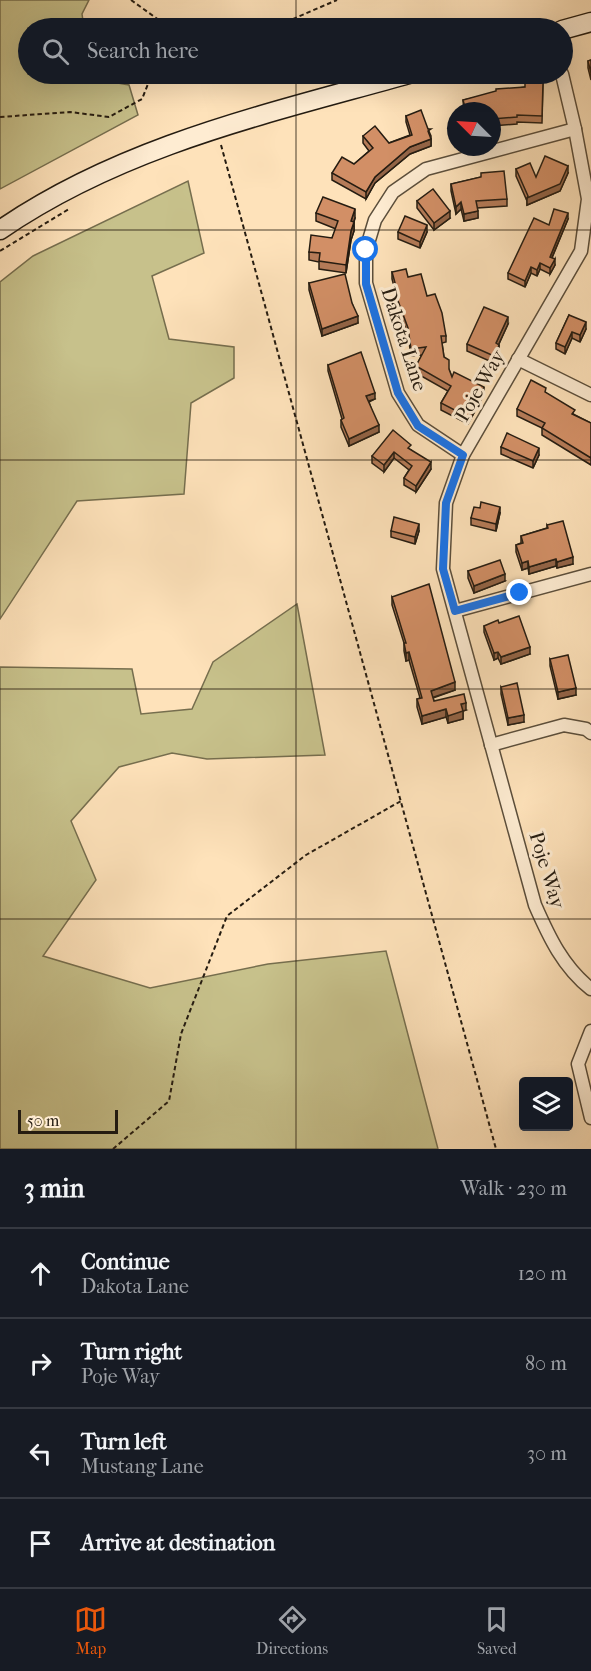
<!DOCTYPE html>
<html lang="en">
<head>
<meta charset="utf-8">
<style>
  :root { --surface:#171b24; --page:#242831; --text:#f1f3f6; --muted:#9ea1a6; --line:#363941; --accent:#ea580c }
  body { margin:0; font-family:"IM FELL French Canon",serif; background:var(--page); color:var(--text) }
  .controls { position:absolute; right:18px; bottom:18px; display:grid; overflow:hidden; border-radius:6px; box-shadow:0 6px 24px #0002 }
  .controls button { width:54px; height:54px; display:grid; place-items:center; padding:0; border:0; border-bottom:2px solid var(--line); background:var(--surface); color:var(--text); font:30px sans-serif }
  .compass { position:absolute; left:447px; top:102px; width:54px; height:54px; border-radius:50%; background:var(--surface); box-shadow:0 6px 24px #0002; rotate:294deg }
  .scale { position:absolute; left:18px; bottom:15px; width:100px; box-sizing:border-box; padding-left:6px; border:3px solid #251c11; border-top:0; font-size:16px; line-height:21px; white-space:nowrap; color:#251c11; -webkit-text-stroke:4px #feecd2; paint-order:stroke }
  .stop { position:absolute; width:18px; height:18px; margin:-14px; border:4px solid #1a73e8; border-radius:50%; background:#fff }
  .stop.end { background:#1a73e8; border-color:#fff; box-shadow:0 2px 6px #0008 }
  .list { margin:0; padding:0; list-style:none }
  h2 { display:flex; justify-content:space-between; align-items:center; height:78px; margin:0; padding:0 24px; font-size:26px }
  h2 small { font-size:20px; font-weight:400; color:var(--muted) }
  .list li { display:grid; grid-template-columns:39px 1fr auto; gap:18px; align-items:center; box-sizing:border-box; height:90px; padding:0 24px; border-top:2px solid var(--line) }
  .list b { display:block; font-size:22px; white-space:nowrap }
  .list p { margin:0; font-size:20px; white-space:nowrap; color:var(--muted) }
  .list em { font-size:20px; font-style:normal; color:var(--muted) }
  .icon { flex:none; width:33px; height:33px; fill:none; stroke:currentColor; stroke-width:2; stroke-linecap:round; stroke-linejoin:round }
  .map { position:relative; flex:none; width:591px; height:1149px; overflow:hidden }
  .search { position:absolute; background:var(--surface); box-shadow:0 6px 24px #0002; left:18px; right:18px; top:18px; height:66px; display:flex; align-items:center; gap:15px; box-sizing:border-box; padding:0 21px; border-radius:33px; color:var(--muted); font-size:22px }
  .sheet { height:438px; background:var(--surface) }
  nav { display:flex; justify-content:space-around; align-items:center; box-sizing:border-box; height:84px; border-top:2px solid var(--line); background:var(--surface); font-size:16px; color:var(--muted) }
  nav a { display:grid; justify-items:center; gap:3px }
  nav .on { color:var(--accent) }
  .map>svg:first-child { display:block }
  .green { fill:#c7c18b; stroke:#766e4e; stroke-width:1.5 }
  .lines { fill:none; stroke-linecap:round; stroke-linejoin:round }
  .street-casing { stroke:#5b4e3b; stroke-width:15 }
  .secondary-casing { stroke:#251c11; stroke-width:21 }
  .path { stroke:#251c11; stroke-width:2; stroke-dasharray:4.5 3; stroke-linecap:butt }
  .street { stroke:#feecd2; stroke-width:12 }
  .secondary { stroke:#feecd2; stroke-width:18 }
  .wall { fill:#b57b58; stroke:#251c11; stroke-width:1.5 }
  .shaded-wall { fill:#936447; stroke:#251c11; stroke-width:1.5 }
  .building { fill:#d28f66; stroke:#251c11; stroke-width:1.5 }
  .route { stroke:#1a73e8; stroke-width:8 }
  .grid { fill:none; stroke:#251c11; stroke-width:1.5; stroke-opacity:0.55 }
  .labels { text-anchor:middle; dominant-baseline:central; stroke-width:6; stroke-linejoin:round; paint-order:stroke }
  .street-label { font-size:20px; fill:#251c11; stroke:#feecd2 }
</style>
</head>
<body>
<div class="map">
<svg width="591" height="1149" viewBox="0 0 591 1149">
  <rect width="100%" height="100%" fill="#fee2ba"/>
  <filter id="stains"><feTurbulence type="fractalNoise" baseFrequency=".00333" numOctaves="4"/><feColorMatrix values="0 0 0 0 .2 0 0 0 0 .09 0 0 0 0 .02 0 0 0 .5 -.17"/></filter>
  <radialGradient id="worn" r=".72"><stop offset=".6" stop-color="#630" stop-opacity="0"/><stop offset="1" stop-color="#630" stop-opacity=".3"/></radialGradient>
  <!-- green -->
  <g class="green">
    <path d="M0,0h89l-7,14 2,14h-56v46h61l1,4 39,7 9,30 -138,74z"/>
    <path d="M188,181l16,72 -52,23 17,63 65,8v31l-43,25 -7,91 -107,7 -77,118v-337l33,-26z"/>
    <path d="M297,604l28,151 -118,4 -35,-6 -53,14 -48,54 25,59 -53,76 107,32 118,-24 118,-13 52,198h-438v-482l132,2 9,45 51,-5 21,-47z"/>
  </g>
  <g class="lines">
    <defs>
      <g id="street">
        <path d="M562,74l13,55 13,70 -7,52 -118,204 -17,48 -3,66 92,336c14,32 28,62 56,84"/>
        <path d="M518,359l73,36"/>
        <path d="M463,455l-45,-30 -20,-32 -32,-110v-33l9,-30 18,-28 33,-23 149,-40"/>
        <path d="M455,611l136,-37"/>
        <path d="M491,745l73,-20 22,4 5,4"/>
        <path d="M591,1031l-13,33 13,54"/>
      </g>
      <g id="secondary">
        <path d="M562,30l29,-8"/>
        <path d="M0,230c124,-85 267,-116 409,-156"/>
      </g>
    </defs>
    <!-- street casing -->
    <use href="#street" class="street-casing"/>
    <!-- secondary casing -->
    <use href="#secondary" class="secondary-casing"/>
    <!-- path -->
    <g class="path">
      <path d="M131,0l39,28"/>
      <path d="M272,28l65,-28"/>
      <path d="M0,117l70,-5 39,5 33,-18 10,-25"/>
      <path d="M221,145l275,1004"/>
      <path d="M0,251l69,-42"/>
      <path d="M113,1149l56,-48 12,-67 46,-118 79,-61 95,-54"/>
    </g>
    <!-- street -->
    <use href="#street" class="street"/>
    <!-- secondary -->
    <use href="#secondary" class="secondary"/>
  </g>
  <!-- wall -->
  <g class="wall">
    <path d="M591,60v20l-3,-12v-7z"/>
    <path d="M543,83l-1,40 -25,-1v2l-25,2v-15h-28l-1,-11z"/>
    <path d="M406,116l22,13 3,7v10l-21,8 -35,29 -9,16 -34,-19v-7l22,-9 15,-13 -6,-8v-7l26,7 21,-8 -4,-13z"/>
    <path d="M516,169l20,8 32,-4 -8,18 -33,14v-4l-11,-25z"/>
    <path d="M481,177l26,22v7l-30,2 1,10 -14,3 -3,-12 -5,5 -5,-23v-7z"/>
    <path d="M417,201l33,17 -16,12 -17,-22z"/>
    <path d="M316,213l39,5 -1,4v9l-3,9 -5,33 -27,-4v-7l-10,-2v-8l23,-14 4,-9 -20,-8z"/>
    <path d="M568,219l-16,39 3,7 -5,9 -10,-5 -3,7 -6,-3 -6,14 -17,-8v-6l41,-48z"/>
    <path d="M398,232h29l-7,16 -22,-9z"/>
    <path d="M392,272l16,5 19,19 19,40v6l-4,1 2,14 8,20 32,17 -16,30 -27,-14v-7l7,-12 -32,-18v-7l6,-11 -11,1 -3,-21 -11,-30v-7l-5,-19z"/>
    <path d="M309,283l43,20 6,20 -36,13 -13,-46z"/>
    <path d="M569,315l17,14 -6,13 -8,-4 -7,16 -9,-5v-6z"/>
    <path d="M508,324l-9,20v7l-5,12 -27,-12v-7z"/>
    <path d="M328,365l47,34 -6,3 10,30 -30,14 -8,-19v-7l1,-1 -14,-48z"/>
    <path d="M546,393l29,22 16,8v42l-49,-30v-7l-25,-12v-7z"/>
    <path d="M501,447l38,8 -6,13 -32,-14z"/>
    <path d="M411,450l20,19 -15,23 -12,-7v-7l5,-8 -15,-12 -10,14 -12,-9v-7z"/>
    <path d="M500,513l-4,18 -25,-6v-7z"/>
    <path d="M547,525l26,39 -16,4 -1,-2 -27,8 -1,-6 -6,2 -6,-18v-7l5,-2v-7l26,-8z"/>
    <path d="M391,531h28l-4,13 -24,-7z"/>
    <path d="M468,571l37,10 -31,12 -6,-15z"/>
    <path d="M392,597l63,93 -22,8 1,3 32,9 -3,1v8l-15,4 -2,-6 -24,7 -5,-17v-8l3,-1 -11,-38 -3,1 -2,-10v-8l-12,-38z"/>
    <path d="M499,623l31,31 -29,10 -3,-6 -4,2 -10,-28v-6z"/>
    <path d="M550,659l26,36 -18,4 -8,-33z"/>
    <path d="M501,687l23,35 -16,3 -7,-31z"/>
  </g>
  <!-- shaded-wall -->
  <g class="shaded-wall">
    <path d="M431,139v7l-21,8 -35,29 -9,16v-7l9,-15 35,-30z"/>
    <path d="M568,166v7l-8,18 -33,14v-7z"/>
    <path d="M461,202v7l-5,5v-7z"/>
    <path d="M355,209v9l-4,11v-8z"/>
    <path d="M450,211v7l-16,12v-7z"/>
    <path d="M478,211v7l-14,3v-7z"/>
    <path d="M568,213v6l-18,43v-5z"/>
    <path d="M354,222v9l-3,9 -5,33v-8l5,-34z"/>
    <path d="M427,225v7l-7,16v-6z"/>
    <path d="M555,259v6l-5,9v-6z"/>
    <path d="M540,263v6l-3,7v-6z"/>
    <path d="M531,267v6l-6,14v-6z"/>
    <path d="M358,316v7l-36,13v-7z"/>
    <path d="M508,317v7l-12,26v-7z"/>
    <path d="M586,322v7l-6,13v-7z"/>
    <path d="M572,332v6l-7,16v-7z"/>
    <path d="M499,345v6l-5,12v-7z"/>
    <path d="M484,387v7l-16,30v-7z"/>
    <path d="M375,393v6l-9,3v-6z"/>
    <path d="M379,425v7l-30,14v-7z"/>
    <path d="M539,448v7l-6,13v-7z"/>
    <path d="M394,452v6l-10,14v-7z"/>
    <path d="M431,462v7l-15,23v-6z"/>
    <path d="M500,507v6l-4,18v-7z"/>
    <path d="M419,524v7l-4,13v-7z"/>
    <path d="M573,557v7l-16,4v-6z"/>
    <path d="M556,559v7l-27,8v-7z"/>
    <path d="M528,561v7l-6,2v-7z"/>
    <path d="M505,574v7l-31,12v-7z"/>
    <path d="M530,647v7l-29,10v-7z"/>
    <path d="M409,652v8l-3,1v-8z"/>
    <path d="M498,652v6l-4,2v-7z"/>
    <path d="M455,682v8l-24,8v-7z"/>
    <path d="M576,688v7l-18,4v-7z"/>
    <path d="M466,703v7l-3,1v8l-15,4v-7l13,-12z"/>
    <path d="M446,709v8l-24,7v-8z"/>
    <path d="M524,715v7l-16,3v-7z"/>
  </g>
  <!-- building -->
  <g class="building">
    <path d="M591,60v13l-3,-12z"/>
    <path d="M525,83h18l-1,33 -25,-1v2l-25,2v-8h-26l-3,-11 33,-9v-2l29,-2z"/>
    <path d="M421,110l7,19h3l-3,2 3,8 -21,8 -35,30 -9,15 -34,-19 10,-16 12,7 19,-16 -10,-12 12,-10 14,17 23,-8 -6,-19z"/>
    <path d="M545,156l23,10 -8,18 -33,14 1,-2 -12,-27 14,-6 6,14z"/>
    <path d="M504,171l3,28 -31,2 2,10 -14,3 -3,-12 -5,5 -5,-23 30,-7v-4z"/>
    <path d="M433,189l17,22 -16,12 -17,-22z"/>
    <path d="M323,197l32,12 -4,12 3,1 -3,9 -5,34 -27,-4 1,-8 -11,-1 2,-17 21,3 6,-17 -22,-8z"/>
    <path d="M554,209l14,4 -18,44 5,2 -5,9 -10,-5 -3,7 -6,-3 -6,14 -17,-8 26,-55 15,7z"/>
    <path d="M405,216l22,9 -7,17 -22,-10z"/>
    <path d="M406,269l2,8 13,-3 6,22 8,-2 7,19 4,23h-5l3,21 5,3v9l3,8 2,-5 30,15 -16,30 -27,-14 10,-17 -35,-20 10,-19 -15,2 -3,-21 -11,-30 2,-1 -7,-25z"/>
    <path d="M345,274l7,29 6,13 -36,13 -13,-46z"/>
    <path d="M484,307l24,10 -12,26 3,2 -5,11 -27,-12z"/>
    <path d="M569,315l17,7 -6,13 -8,-3 -7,15 -9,-4z"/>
    <path d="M361,352l14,41 -9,3 13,29 -30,14 -8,-19 3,-2 -16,-53z"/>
    <path d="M531,380l15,8 -1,4 30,18 -3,4 19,9v35l-49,-30 3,-5 -28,-14z"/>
    <path d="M393,430l18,15 -3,3 23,14 -15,24 -12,-8 8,-12 -18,-14 -10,13 -12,-9z"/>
    <path d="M507,433l32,15 -6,13 -32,-14z"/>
    <path d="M481,502l19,5 -4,17 -25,-6 3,-11 6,1z"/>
    <path d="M394,517l25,7 -4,13 -24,-6z"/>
    <path d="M563,521l10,36 -16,5 -1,-3 -27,8 -1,-6 -6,2 -6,-18 7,-2 -2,-7 27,-8 -1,-3z"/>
    <path d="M500,560l5,14 -31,12 -6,-15z"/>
    <path d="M429,584l26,98 -24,9 3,10 30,-7 2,9 -5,1 2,7 -15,5 -2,-7 -24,7 -5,-17 5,-1 -13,-46 -3,1 -2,-10h2l-14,-46z"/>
    <path d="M519,616l11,31 -29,10 -3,-5 -4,1 -10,-27 14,-6 1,3z"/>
    <path d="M568,655l8,33 -18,4 -8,-33z"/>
    <path d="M517,683l7,32 -16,3 -7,-31z"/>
  </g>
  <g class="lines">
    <!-- route -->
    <path class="route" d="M366,250v34l32,109 20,33 45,29 -17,48 -3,66 12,42 65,-18"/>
  </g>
  <!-- grid -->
  <path class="grid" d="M296,0v28M296,74v1075M0,230h591M0,460h591M0,689h591M0,919h591"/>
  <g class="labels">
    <!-- street labels -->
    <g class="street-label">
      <text transform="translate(404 339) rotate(72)">Dakota Lane</text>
      <text transform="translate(480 386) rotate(-60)">Poje Way</text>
      <text transform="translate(547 870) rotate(73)">Poje Way</text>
    </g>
  </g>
  <rect width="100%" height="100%" filter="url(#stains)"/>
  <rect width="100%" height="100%" fill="url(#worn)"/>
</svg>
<div class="controls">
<button><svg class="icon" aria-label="layers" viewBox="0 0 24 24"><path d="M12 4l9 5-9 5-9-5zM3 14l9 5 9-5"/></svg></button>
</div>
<svg class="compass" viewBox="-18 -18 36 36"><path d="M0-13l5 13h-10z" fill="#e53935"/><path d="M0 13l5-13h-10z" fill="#9ea1a6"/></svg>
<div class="scale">50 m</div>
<div class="stop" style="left:366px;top:250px"></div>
<div class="stop end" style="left:520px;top:593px"></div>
<div class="search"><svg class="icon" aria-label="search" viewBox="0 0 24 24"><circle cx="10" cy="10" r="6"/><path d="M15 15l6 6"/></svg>Search here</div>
</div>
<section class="sheet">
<h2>3 min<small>Walk · 230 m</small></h2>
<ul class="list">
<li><svg class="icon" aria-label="ahead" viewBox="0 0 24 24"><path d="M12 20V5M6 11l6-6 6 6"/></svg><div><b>Continue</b><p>Dakota Lane</p></div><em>120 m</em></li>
<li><svg class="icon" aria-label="right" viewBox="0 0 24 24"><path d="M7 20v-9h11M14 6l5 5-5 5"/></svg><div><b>Turn right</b><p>Poje Way</p></div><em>80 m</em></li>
<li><svg class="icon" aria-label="left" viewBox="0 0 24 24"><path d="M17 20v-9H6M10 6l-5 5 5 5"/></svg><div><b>Turn left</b><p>Mustang Lane</p></div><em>30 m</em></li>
<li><svg class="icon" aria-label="arrive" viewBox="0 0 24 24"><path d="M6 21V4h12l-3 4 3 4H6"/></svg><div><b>Arrive at destination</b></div></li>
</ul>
</section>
<nav>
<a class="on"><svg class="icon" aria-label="map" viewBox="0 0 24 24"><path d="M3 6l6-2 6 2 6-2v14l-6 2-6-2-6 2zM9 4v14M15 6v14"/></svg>Map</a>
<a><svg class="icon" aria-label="directions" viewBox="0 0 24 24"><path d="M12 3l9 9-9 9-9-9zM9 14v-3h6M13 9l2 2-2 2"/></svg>Directions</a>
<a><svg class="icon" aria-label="saved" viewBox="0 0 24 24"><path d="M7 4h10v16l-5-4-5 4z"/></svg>Saved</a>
</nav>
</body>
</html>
